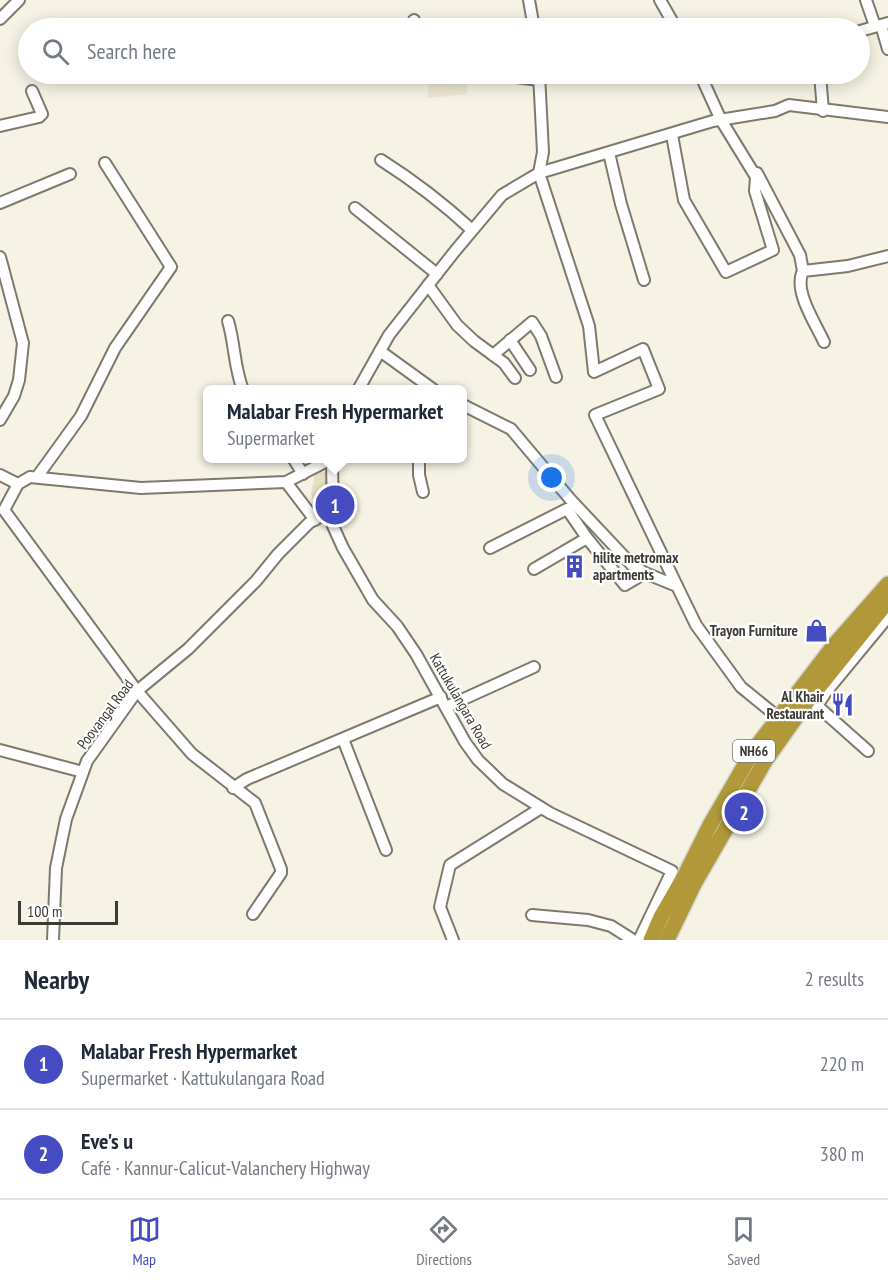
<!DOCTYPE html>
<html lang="en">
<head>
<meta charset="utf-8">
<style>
  :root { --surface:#fff; --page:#f6f6f7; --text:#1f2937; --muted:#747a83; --line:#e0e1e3; --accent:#454bc0 }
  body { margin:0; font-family:"PT Sans Narrow",sans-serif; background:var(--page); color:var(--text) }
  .scale { position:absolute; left:18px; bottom:15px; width:100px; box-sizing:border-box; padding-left:6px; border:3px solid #3c3a35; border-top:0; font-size:16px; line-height:21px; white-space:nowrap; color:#3c3a35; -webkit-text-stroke:4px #fff; paint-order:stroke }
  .you { position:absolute; left:552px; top:478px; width:21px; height:21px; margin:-15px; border:4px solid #fff; border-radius:50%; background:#1a73e8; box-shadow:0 0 0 9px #1a73e833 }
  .badge { display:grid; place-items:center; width:39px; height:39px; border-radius:50%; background:var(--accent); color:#fff; font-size:20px; font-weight:700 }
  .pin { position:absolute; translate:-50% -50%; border:3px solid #fff; box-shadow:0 2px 6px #0006 }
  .popup { position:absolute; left:203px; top:385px; width:264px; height:78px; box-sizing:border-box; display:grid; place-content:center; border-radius:9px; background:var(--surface); filter:drop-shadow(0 2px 4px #0005); font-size:20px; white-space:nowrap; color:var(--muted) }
  .popup b { font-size:22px; color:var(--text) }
  .popup::after { content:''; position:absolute; left:50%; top:100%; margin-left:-12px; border:12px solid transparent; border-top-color:var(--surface) }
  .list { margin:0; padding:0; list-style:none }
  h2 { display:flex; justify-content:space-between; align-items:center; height:78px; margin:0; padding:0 24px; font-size:26px }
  h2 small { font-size:20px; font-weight:400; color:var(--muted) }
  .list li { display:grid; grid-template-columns:39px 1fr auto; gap:18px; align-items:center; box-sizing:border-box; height:90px; padding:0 24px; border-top:2px solid var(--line) }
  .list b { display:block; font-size:22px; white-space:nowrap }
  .list p { margin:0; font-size:20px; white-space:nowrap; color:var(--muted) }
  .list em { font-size:20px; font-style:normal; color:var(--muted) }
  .icon { flex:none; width:33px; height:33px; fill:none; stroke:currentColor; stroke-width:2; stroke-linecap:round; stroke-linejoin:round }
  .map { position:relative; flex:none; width:888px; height:940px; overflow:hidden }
  .search { position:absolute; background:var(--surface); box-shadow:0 3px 15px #0003; left:18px; right:18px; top:18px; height:66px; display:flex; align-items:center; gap:15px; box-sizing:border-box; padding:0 21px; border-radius:33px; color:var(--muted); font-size:22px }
  .sheet { height:258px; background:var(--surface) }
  nav { display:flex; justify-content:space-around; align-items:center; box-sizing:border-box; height:84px; border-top:2px solid var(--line); background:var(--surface); font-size:16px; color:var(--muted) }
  nav a { display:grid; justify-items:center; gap:3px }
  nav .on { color:var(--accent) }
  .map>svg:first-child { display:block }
  .built { fill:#ece7d2 }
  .green { fill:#e6dec2 }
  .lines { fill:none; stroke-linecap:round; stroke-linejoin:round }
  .minor-casing { stroke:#7d7a6d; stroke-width:14 }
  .highway-casing { stroke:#d4d4d3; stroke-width:18 }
  .minor { stroke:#fff; stroke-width:10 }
  .highway { stroke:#b1993a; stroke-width:15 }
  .labels { text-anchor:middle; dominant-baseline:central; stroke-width:4.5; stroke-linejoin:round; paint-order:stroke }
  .shield { fill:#fff; stroke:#767572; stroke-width:1.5 }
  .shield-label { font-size:14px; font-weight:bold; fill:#3c3a35 }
  .poi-label { font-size:15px; font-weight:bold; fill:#3c3a35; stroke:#fff; text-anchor:end }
  .street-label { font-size:15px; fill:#3c3a35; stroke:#fff }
</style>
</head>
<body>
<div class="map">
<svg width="888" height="940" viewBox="0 0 888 940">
  <rect width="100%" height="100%" fill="#f6f3e4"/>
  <!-- built -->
  <path class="built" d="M430,74h37v20l-40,4z"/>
  <!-- green -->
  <path class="green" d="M316,470l11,3v35l-10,7 -6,-22z"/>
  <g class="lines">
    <defs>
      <g id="minor">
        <path d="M529,0l5,28"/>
        <path d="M660,0l16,28"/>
        <path d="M866,0l9,26"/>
        <path d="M0,19l19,-19"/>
        <path d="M414,20l2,8"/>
        <path d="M881,25l7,24"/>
        <path d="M860,31l28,-8"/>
        <path d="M508,74l8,3 23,3"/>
        <path d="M820,74l3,37"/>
        <path d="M0,126l39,-9 3,-3 -10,-23"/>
        <path d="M672,135l12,65 42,72 47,-22 -18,-59 1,-14 -35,-57 -21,-46"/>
        <path d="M609,153l12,51 23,76"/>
        <path d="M381,160c33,21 63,44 91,70"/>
        <path d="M757,173l43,82 3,16"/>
        <path d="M0,203l70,-29"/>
        <path d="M355,208l82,66"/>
        <path d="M0,257l23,86 -4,37 -5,16 -14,24"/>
        <path d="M428,285l29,40 17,16 30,22 11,15"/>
        <path d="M228,321c7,23 6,47 15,69"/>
        <path d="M510,340l20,30"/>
        <path d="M824,342c-8,-18 -31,-51 -21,-71l45,-5 40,-10"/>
        <path d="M380,351l54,39"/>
        <path d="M493,355l39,-33 9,14 15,41"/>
        <path d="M358,390l31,-55 66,-84 47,-56 37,-22 4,-21 -4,-78"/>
        <path d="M463,405l48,24 59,70 62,66 13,8 32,13 19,39 45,62 38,31"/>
        <path d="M293,458l10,16"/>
        <path d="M332,458l1,68 10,22 30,52 24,26 19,28 49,88 13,18 25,24 47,29 122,58 -33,69"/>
        <path d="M419,458v17l4,17"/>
        <path d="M0,475l18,9"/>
        <path d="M37,477l44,-61 34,-68 56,-81 -66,-104"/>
        <path d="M286,482l29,38"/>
        <path d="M490,548l77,-39 20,29 38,47 20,-12"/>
        <path d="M534,569l53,-31"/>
        <path d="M677,586l-82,-171 64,-26 -16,-40 -49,23 -5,-46 -50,-153 174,-52 62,-10 14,-6 99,12"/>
        <path d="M814,703l54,48"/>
        <path d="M817,706l9,-14 62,-75"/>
        <path d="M446,707l88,-40"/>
        <path d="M343,739l43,111"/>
        <path d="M0,750l83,22"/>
        <path d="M233,788l14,-9 194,-82"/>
        <path d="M253,914l28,-41v-4l-26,-66 -63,-49 -55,-63 -133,-181 14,-26 12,-7 111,11 145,-6 45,-23"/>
        <path d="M532,915l56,5 23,6 22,14"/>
        <path d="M53,940l3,-72 10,-49 21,-58 50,-70 51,-42 68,-68 22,-27 31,-31 22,-13"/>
        <path d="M453,940l-13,-33 10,-42 91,-57"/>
      </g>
      <g id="highway">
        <path d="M651,940l10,-23 22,-38 27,-54 43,-74 82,-107 53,-60"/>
        <path d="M667,940l27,-56 71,-123 44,-62 79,-98"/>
      </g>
    </defs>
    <!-- minor casing -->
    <use href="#minor" class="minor-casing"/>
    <!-- highway casing -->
    <use href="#highway" class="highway-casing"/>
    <!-- minor -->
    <use href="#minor" class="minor"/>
    <!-- highway -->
    <use href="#highway" class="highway"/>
  </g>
  <!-- icons -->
  <defs>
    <symbol id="building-bare" viewBox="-9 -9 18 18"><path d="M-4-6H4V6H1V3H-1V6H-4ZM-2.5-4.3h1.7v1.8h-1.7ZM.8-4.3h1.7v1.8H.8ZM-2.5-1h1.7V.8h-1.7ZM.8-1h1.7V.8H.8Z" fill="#454bc0" stroke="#fff" stroke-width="2.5" paint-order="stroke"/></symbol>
    <symbol id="shop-bare" viewBox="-9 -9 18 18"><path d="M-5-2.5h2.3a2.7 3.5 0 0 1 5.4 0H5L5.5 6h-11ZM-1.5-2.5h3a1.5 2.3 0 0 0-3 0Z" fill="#454bc0" stroke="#fff" stroke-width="2.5" paint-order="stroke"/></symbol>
    <symbol id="restaurant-bare" viewBox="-9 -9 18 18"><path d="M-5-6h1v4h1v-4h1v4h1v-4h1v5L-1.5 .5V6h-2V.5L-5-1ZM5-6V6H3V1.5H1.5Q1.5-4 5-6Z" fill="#454bc0" stroke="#fff" stroke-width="2.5" paint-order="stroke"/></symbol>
  </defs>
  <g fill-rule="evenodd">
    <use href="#building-bare" x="558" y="550" width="33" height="33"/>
    <use href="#shop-bare" x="800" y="614" width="33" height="33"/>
    <use href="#restaurant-bare" x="826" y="688" width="33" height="33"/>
  </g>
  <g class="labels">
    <!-- shield labels -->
    <rect class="shield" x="733" y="740" width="42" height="22" rx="4.5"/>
    <g class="shield-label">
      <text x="754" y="751">NH66</text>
    </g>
    <!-- poi labels -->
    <g class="poi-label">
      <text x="593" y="557" text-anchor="start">hilite metromax<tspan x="593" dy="17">apartments</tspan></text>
      <text x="798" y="630">Trayon Furniture</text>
      <text x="824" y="696">Al Khair<tspan x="824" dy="17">Restaurant</tspan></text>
    </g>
    <!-- street labels -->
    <g class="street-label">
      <text transform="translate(461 701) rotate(60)">Kattukulangara Road</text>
      <text transform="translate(105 714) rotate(-53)">Poovangal Road</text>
    </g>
  </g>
</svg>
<div class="scale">100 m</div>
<div class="you"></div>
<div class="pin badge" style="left:335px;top:505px">1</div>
<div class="popup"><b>Malabar Fresh Hypermarket</b>Supermarket</div>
<div class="pin badge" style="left:744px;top:812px">2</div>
<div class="search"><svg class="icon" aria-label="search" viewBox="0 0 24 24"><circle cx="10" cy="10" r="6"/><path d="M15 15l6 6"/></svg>Search here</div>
</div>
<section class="sheet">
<h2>Nearby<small>2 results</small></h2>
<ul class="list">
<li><span class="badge">1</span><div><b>Malabar Fresh Hypermarket</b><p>Supermarket · Kattukulangara Road</p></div><em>220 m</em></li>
<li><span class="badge">2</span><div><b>Eve's u</b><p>Café · Kannur-Calicut-Valanchery Highway</p></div><em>380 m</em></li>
</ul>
</section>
<nav>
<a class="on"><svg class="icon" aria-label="map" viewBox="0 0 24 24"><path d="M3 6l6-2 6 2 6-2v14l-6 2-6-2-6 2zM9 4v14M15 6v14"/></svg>Map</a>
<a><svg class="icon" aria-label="directions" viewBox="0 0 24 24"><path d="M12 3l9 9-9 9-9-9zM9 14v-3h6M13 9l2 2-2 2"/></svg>Directions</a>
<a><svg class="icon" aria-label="saved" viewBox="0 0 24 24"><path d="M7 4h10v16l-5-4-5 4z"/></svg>Saved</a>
</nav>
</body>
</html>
